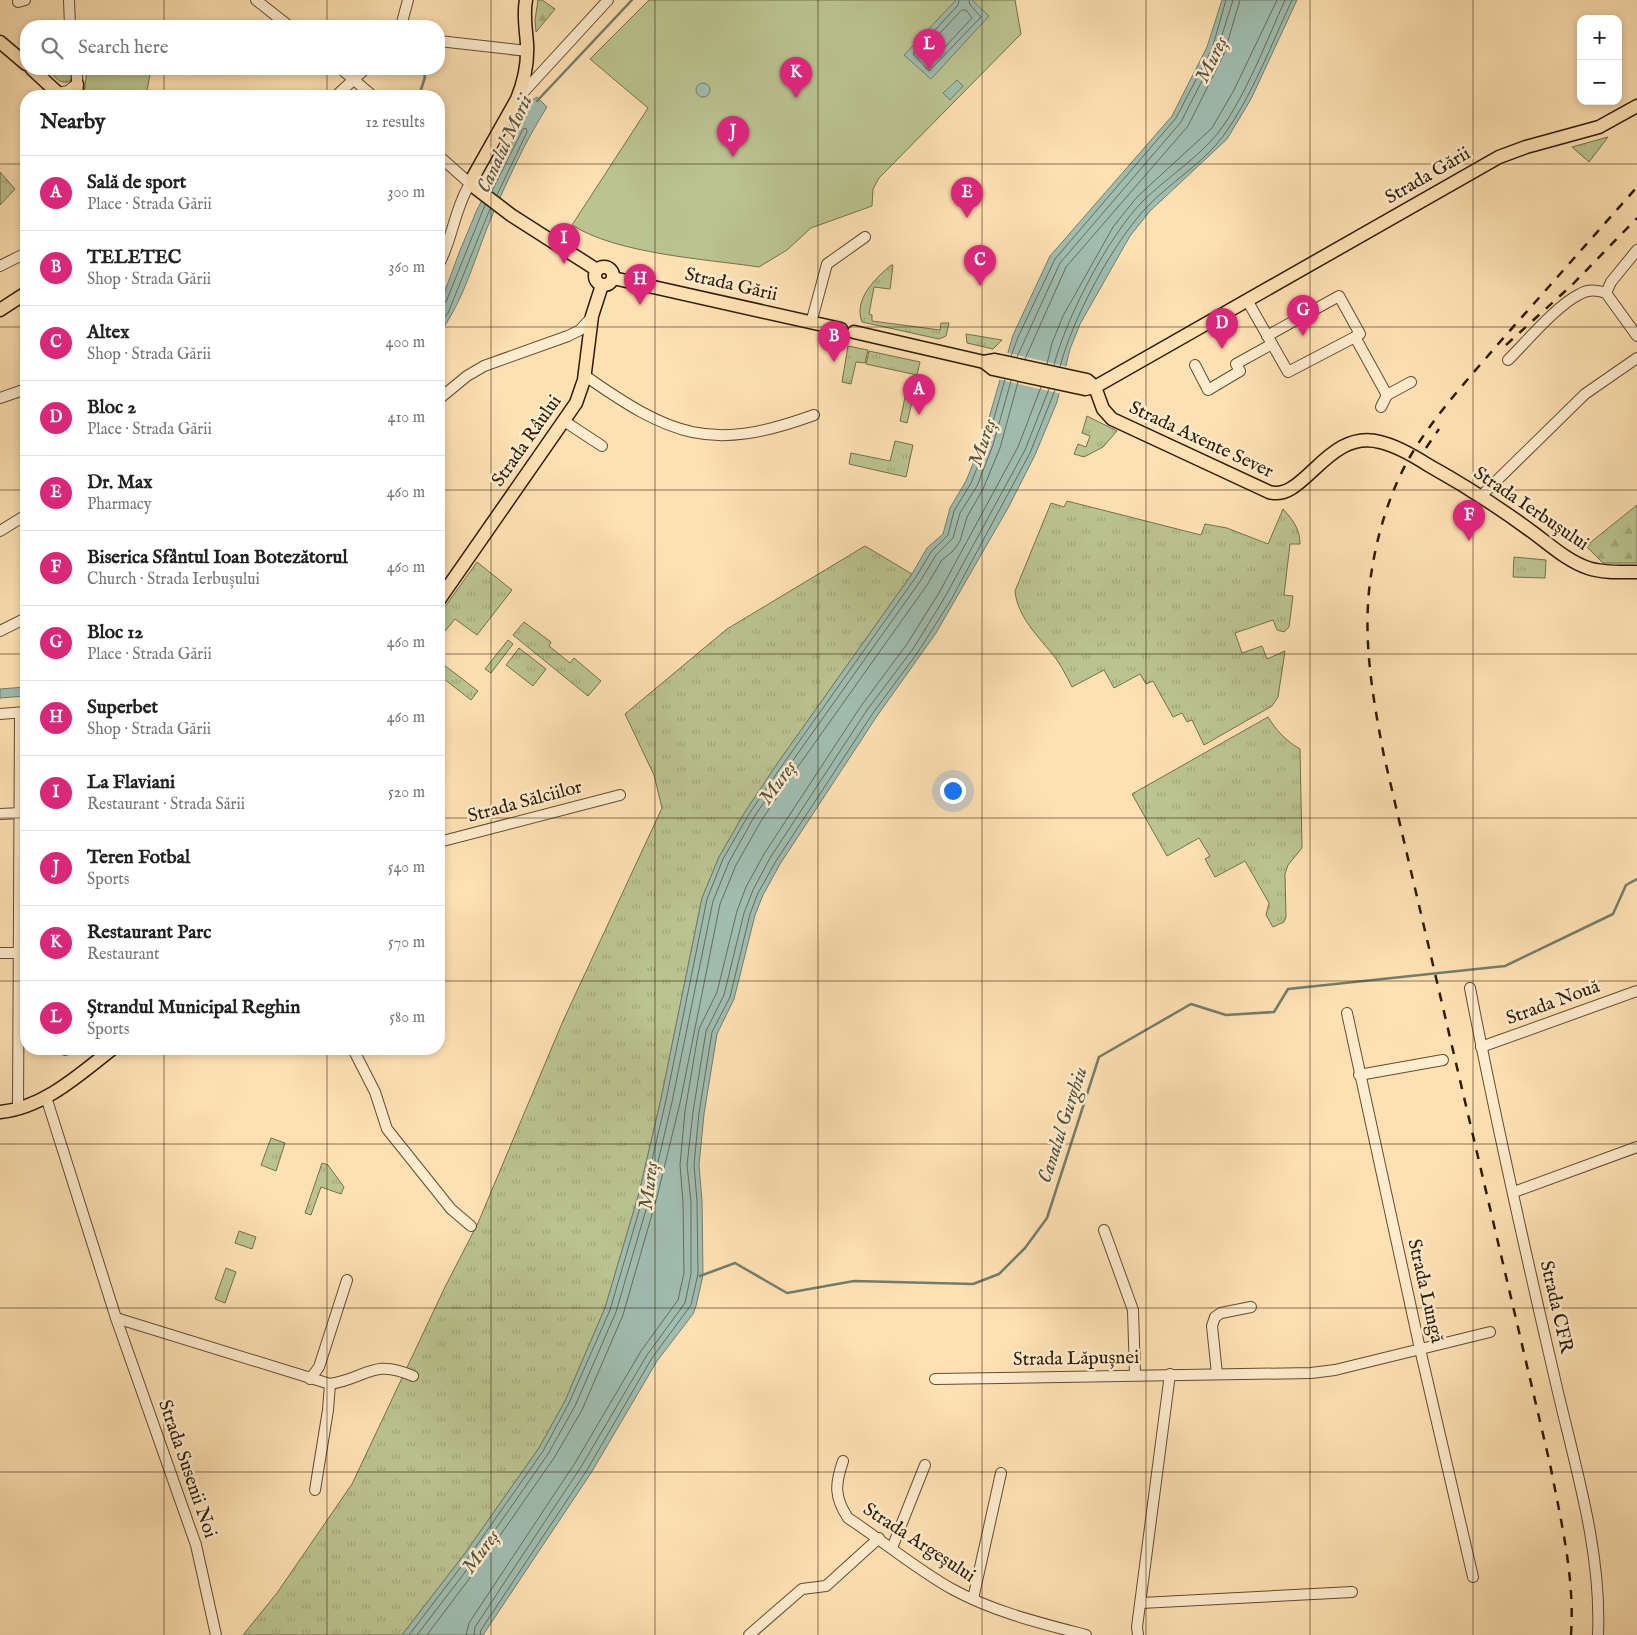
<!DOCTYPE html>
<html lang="en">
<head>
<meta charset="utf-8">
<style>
  :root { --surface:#fff; --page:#f6f6f6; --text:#222; --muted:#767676; --line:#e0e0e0; --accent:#db2777 }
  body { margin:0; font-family:"IM FELL English",serif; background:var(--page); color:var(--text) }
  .controls { position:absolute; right:15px; top:15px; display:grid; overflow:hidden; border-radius:10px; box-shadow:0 2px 8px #0003 }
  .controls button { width:45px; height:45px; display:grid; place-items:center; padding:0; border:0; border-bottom:1px solid var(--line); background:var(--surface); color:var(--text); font:25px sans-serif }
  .you { position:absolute; left:952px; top:790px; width:18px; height:18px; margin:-12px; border:4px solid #fff; border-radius:50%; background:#1a73e8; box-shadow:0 0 0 8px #1a73e833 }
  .badge { display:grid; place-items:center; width:32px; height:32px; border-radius:50%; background:var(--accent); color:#fff; font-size:16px; font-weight:700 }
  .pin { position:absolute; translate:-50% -41px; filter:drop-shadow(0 1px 2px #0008) }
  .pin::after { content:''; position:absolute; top:26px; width:18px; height:15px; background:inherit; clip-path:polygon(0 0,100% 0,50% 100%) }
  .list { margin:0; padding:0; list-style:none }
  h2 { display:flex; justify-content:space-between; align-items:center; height:65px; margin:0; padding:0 20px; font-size:21px }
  h2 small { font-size:16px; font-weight:400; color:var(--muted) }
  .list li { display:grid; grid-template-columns:32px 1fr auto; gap:15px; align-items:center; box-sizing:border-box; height:75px; padding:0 20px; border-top:1px solid var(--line) }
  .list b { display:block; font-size:19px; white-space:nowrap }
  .list p { margin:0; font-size:16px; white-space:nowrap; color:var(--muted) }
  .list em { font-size:16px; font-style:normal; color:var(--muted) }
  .icon { flex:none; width:28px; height:28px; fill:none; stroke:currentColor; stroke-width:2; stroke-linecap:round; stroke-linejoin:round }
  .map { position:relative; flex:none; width:1637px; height:1635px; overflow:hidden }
  .search { position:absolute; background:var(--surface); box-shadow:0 2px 8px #0003; left:20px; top:20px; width:425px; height:55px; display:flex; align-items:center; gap:12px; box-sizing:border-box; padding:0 18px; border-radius:20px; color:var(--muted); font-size:19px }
  .panel { position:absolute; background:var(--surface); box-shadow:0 2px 8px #0003; left:20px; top:90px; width:425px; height:965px; border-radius:20px }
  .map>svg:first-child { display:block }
  .grass { fill:url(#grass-tufts); stroke:#74704a }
  .forest { fill:url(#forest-firs); stroke:#74704a }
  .green { fill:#bbc490; stroke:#74704a }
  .water { fill:#a0bdb0; stroke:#727d6c }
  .pier { fill:#fee1b3 }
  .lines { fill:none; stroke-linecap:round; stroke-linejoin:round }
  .shore { stroke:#666c5a; stroke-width:1 }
  .stream { stroke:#727d6c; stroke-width:2.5 }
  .minor-casing { stroke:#614d30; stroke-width:12 }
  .major-casing { stroke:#2d1c05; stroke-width:15 }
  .minor { stroke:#feecce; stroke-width:10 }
  .major { stroke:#fee1b3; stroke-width:12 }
  .rail { stroke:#2d1c05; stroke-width:2.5; stroke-dasharray:9 9; stroke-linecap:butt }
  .grid { fill:none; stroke:#2d1c05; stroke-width:1; stroke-opacity:0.55 }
  .labels { text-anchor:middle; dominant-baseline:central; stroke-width:5; stroke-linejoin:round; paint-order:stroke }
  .street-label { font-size:19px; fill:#2d1c05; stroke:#feecce }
  .water-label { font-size:20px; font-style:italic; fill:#555441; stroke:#feecce }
</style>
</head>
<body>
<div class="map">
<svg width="1637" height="1635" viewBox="0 0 1637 1635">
  <defs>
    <pattern id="grass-tufts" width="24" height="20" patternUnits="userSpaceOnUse" patternTransform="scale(1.25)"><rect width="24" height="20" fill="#bbc490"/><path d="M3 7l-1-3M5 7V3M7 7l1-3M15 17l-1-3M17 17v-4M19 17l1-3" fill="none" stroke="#a1a87b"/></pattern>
    <pattern id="forest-firs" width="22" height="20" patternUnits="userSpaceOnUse" patternTransform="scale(1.25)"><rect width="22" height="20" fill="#bbc490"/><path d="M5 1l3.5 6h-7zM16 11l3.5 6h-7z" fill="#a1a87b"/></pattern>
  </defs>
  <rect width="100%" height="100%" fill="#fee1b3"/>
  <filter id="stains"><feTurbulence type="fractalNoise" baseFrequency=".004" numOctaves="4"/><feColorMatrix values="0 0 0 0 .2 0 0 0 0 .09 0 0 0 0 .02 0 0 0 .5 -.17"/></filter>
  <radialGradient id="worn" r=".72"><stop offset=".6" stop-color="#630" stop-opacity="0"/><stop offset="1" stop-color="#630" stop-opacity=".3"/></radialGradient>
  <!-- grass -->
  <g class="grass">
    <path d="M55,69h16v9l-3,4c-8,1 -11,-2 -15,-8z"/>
    <path d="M1608,137l-19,25 -17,-15z"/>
    <path d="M0,172l15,17 -15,16z"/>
    <path d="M891,265h2l-3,24 -16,-2 -5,27 3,1v6l68,9 1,-7h8l-3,13 -7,3 -77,-17c-9,-23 14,-44 29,-57z"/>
    <path d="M966,334l36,6 -9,9 -26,-6z"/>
    <path d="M848,346l20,4 -3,13 -9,-1 -5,22 -9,-2z"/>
    <path d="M869,351l51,11 -3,13 -51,-11z"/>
    <path d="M905,397l8,1 -6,25 -7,-2z"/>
    <path d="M1087,416l30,15 -14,16 -19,10 -10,-3 4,-10 8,3 4,-11 -8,-3z"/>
    <path d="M895,441l18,4 -7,32 -57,-13 2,-11 39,8z"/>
    <path d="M1067,501l134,34 4,-11 22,4 41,16 15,-35c10,11 17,20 17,35h-10l-6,51 9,1 -4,31 -5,5 -7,-2 -4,-10 -38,13 7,20 20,-7 5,13 18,-8 -7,46 -6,9 -68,39 -12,-25 -5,2 -5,-9 -9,4 -20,-36 -7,3 -6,-10 -26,14 -10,-18 -32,17c-4,-8 -8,-16 -13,-24 -15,-22 -41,-42 -44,-72l36,-88 13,4z"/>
    <path d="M865,546l47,28 -135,190 -32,48 -26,45 -17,41 -41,201 -22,94 -34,115 -40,93 -26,47 -76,108 -61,79h-159l34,-42 75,-109 93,-197 33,-64 85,-202 99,-213 -8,-33 -29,-61 102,-85z"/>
    <path d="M1514,557l32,3 -1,18 -32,-1z"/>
    <path d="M477,562l35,28 -35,45 -22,-16 -14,17 -2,-2v-19z"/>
    <path d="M524,622l27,20 -2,4 21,17 4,-5 27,23 -13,15 -75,-61z"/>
    <path d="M508,640l5,4 -22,29 -6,-4z"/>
    <path d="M519,648l27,21 -13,17 -27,-21z"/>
    <path d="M439,661l39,30 -7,9 -32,-25z"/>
    <path d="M1268,717c8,13 18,24 32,32l2,99 -14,17 -3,9 1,43 -2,5 -11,5 -7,-12 3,-12 -24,-42 -30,16 -10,-18 5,-3 -11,-18 -32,18 -35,-62z"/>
    <path d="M271,1138l14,5 -9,28 -15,-6z"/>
    <path d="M322,1163l6,2 16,22 -3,7 -20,-7 -10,28 -6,-2z"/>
    <path d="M239,1231l17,6 -4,12 -17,-6z"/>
    <path d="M226,1268l10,4 -11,31 -10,-4z"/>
  </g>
  <!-- forest -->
  <g class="forest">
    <path d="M538,0h4l13,9 -19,23 -1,-12z"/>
    <path d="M1637,505v58h-34l-17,-17z"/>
  </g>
  <!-- green -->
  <g class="green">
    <path d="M649,0h366l6,34 -142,144 -6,11 -1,17 -61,22 -24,22 -28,17c-53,-8 -142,-13 -187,-42l76,-117 -58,-49z"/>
    <path d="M87,69h64l-5,27h-62z"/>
  </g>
  <!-- water -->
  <g class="water">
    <path d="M956,0h16l17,16 -58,63 -27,-24z"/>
    <path d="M1222,0h75l-46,99 -24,40 -77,72 -20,25 -50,88 -10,25 -13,53 -22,53 -27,53 -72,125 -59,83 -97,148 -17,31 -8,20 -21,84 -17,35 -13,80 -5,51 3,36 1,74 -7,31 -3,8 -36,47 -66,112 -108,162h-81l61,-79 76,-108 26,-47 40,-93 34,-115 22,-94 41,-201 17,-41 26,-45 32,-48 135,-190 15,-26 16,-14 7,-26 16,-27 16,-39 31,-107 37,-79 122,-140 35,-69z"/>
    <path d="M957,80l6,6 -13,14 -7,-7z"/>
    <circle cx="703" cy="90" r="7"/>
    <path d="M537,97l10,10c-21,33 -39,72 -55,109 -17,40 -27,83 -53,118v-27l20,-54 17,-41 56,-112z"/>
    <path d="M26,687v9l-26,2v-9z"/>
  </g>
  <!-- pier -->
  <path class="pier" d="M1004,352l64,15 -6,27 -65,-15z"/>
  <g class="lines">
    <!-- shore -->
    <g class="shore">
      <path d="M959,0l-1,5 -45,49 16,17 52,-54 -11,-12 -1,-5"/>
      <path d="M962,10h4l6,8 -40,43 -3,1 -7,-9z"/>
      <path d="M492,191l31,-62 3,-1 1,4 -30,63"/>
      <path d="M439,306l7,-4 39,-97"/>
      <path d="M439,325l9,-12 42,-104"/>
      <path d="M1011,356l7,-19 37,-78 121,-141 36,-69 14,-49"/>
      <path d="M1017,357l43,-94 121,-141 36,-71 16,-51"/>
      <path d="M1025,359l41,-92 122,-141 36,-72 16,-54"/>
      <path d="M1047,364l5,-21 11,-27 50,-89 24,-30 75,-69 22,-38 43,-90"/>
      <path d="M1054,365c12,-47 54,-128 88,-163 24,-24 55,-43 76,-69 27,-35 49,-93 67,-133"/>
      <path d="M1060,367c12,-48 53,-124 86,-159 24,-26 57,-44 78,-73 29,-41 47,-90 68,-135"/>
      <path d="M409,1635l58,-76 76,-108 26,-48 41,-93 34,-116 22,-94 41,-201 16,-40 26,-45 32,-47 135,-190 15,-25 17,-17 6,-24 17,-28 16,-40 18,-64"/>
      <path d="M417,1635l55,-72 76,-109 27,-48 41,-94 34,-116 22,-94 41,-201 16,-39 25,-45 32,-47 135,-190 15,-25 17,-17 7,-25 17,-27 16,-41 18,-64"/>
      <path d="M427,1635l51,-68 76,-109 28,-48 41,-95 34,-118 23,-94 40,-199 16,-39 25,-44 31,-46 135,-190 15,-25 11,-9 7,-10 7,-24 16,-28 17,-41 18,-66"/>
      <path d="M466,1635l3,-12 106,-160 66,-112 37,-51 6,-27 -1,-71 -3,-37 5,-54 14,-82 18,-37 20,-81 9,-24 18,-33 97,-148 46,-62 32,-51 79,-146 23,-60"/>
      <path d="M474,1635l1,-8 106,-160 66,-112 38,-52 6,-29v-72l-4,-37 6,-53 13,-81 18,-36 20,-82 9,-23 17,-32 97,-148 46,-61 32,-52 80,-147 24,-61"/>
      <path d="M480,1635l1,-5 106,-160 65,-112 39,-53 7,-31 -1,-73 -3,-36 5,-52 13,-81 18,-35 20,-83 8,-21 18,-32 97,-148 45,-61 33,-52 79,-147 25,-63"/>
    </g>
    <!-- stream -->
    <g class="stream">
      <path d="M419,96l6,-19 -3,-8"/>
      <path d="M537,101l95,-101"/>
      <path d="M700,1276l35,-13 52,30 67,-12 119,3 26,-10 26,-26 22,-30 52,-161 92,-53 35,11 48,-3 14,-23 217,-23 108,-52 13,-29 11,-6"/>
    </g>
    <defs>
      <g id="minor">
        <path d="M69,0l1,26"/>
        <path d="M256,0l33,26"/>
        <path d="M18,2l7,-2"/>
        <path d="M401,26l7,-26"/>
        <path d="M439,41l88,10"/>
        <path d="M341,69l32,27"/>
        <path d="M58,93l10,-2 9,-7v-15"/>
        <path d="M336,96l29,-27"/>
        <path d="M519,97l89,-97"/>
        <path d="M439,156l27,24"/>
        <path d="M439,264c13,-24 15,-52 29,-77"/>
        <path d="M0,266l26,-13"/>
        <path d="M1606,293l5,-11 26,-32"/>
        <path d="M1247,300l41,72 67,-35 32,58 24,-13"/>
        <path d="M811,323l16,-59 38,-27"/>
        <path d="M1267,336l72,-40 21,38 -5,3"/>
        <path d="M1508,360c19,-19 49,-55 72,-66 8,-5 17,-4 26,-1l31,43"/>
        <path d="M1195,365l13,25 32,-19 -4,-7 36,-20"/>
        <path d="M584,375c87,61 126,78 230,40"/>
        <path d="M0,398l26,-9"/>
        <path d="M439,399l28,-23 17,-10 84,-30 12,-6 12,-13"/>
        <path d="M1381,407l6,-12"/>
        <path d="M564,421l38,25"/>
        <path d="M1482,495l103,-101 52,-36"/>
        <path d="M0,531l26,-16"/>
        <path d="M0,631l26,-13"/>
        <path d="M0,714l25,-2"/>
        <path d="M0,814l21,-1"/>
        <path d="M439,842l181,-47"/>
        <path d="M0,953h20"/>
        <path d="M1470,988c25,130 54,258 84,387 19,85 48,173 44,260"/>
        <path d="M1347,1013l73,336 53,228"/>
        <path d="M1481,1047l156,-56"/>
        <path d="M65,1049v1"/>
        <path d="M353,1049l22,43 12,37 64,80 20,17"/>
        <path d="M1359,1075l84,-15"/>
        <path d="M46,1097l70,221 80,227 20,90"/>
        <path d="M18,1108l2,-395"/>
        <path d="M1514,1192l123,-45"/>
        <path d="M1104,1230l29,80 2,65"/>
        <path d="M116,1318l214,66c37,-6 43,-26 83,-8"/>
        <path d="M1217,1374l-5,-48 3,-9 6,-4 30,-6"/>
        <path d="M310,1379l9,-12 28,-87"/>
        <path d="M935,1379l376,-6 24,-3 155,-38"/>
        <path d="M843,1461c-8,23 -9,36 5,57 35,23 68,51 104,71 42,23 88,34 134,46"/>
        <path d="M315,1490l13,-80 2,-26"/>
        <path d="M892,1548l33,-83"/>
        <path d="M973,1599l28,-126"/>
        <path d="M1141,1603l211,-11"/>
        <path d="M749,1635l53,-46 24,-3 53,-48"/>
        <path d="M1138,1635l-1,-8 33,-253"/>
      </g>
      <g id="major">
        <path d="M0,42l26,22"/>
        <path d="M32,69l29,27"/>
        <path d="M76,96l1,-12"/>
        <path d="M472,179l45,-80c7,-17 11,-36 10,-55 -1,-15 -4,-29 -1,-44"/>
        <path d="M473,186l38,29 86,55"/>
        <circle cx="604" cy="276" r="9"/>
        <path d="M613,278l228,51"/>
        <path d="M0,310l26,-17"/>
        <path d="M854,332l130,30 11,-2 92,20 8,7"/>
        <path d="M984,362l9,7 92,20 10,-2 404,-230 27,-10 73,-20 38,-21"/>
        <path d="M1095,387l8,22 9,10 157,73c35,11 58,-64 111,-50 17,4 34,14 48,23 36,20 69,41 103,66 18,13 36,30 57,37 15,5 33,4 49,4"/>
        <path d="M439,600l137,-197 8,-23 8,-64 10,-31"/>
        <path d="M0,1112c43,-4 79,-37 112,-63"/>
      </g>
    </defs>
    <!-- minor casing -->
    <use href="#minor" class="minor-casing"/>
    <!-- major casing -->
    <use href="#major" class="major-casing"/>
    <!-- minor -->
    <use href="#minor" class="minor"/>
    <!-- major -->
    <use href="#major" class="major"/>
    <!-- rail -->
    <g class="rail">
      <path d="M1506,345l67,-61 64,-66"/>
      <path d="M1426,448l13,-19"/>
      <path d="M1571,1635c4,-57 -10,-114 -21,-171l-166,-708c-12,-62 -23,-124 -12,-187 6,-38 19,-80 39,-114 24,-40 58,-77 88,-112 46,-52 92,-104 138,-156"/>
    </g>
  </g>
  <!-- grid -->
  <path class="grid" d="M164,0v26M327,0v26M491,0v1635M655,0v1635M818,0v1635M982,0v1635M1146,0v1635M1310,0v1635M1473,0v1635M164,69v27M327,69v27M0,164h26M439,164h1198M0,327h26M439,327h1198M0,490h26M439,490h1198M0,654h26M439,654h1198M0,818h26M439,818h1198M0,981h26M439,981h1198M164,1049v586M327,1049v586M0,1144h1637M0,1308h1637M0,1472h1637"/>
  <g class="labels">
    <!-- street labels -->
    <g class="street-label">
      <text transform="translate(1428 176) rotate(-30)">Strada Gării</text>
      <text transform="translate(731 285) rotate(13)">Strada Gării</text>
      <text transform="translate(1201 440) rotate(25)">Strada Axente Sever</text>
      <text transform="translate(527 441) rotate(-55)">Strada Râului</text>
      <text transform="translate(1531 509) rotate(34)">Strada Ierbușului</text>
      <text transform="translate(525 802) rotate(-15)">Strada Sălciilor</text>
      <text transform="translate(1553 1003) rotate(-20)">Strada Nouă</text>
      <text transform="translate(1425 1291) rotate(77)">Strada Lungă</text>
      <text transform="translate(1556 1307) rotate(77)">Strada CFR</text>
      <text transform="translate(1076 1359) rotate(-1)">Strada Lăpușnei</text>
      <text transform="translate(187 1469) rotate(71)">Strada Susenii Noi</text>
      <text transform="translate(919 1543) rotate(33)">Strada Argeșului</text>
    </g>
    <!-- water labels -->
    <g class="water-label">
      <text transform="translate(1212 60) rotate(-64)">Mureș</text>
      <text transform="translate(505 144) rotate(-65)">Canalul Morii</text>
      <text transform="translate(983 443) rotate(-71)">Mureș</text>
      <text transform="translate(778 783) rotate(-54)">Mureș</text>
      <text transform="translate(1063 1125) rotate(-72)">Canalul Gurghiu</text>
      <text transform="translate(649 1186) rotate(-83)">Mureș</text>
      <text transform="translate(481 1552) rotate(-54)">Mureș</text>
    </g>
  </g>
  <rect width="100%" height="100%" filter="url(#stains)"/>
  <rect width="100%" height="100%" fill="url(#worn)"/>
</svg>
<div class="controls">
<button>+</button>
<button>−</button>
</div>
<div class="you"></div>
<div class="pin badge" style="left:919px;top:415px">A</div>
<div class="pin badge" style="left:834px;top:362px">B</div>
<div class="pin badge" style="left:980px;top:286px">C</div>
<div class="pin badge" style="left:1222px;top:349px">D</div>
<div class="pin badge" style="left:967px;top:218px">E</div>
<div class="pin badge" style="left:1469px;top:541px">F</div>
<div class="pin badge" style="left:1303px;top:336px">G</div>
<div class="pin badge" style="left:640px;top:305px">H</div>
<div class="pin badge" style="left:564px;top:264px">I</div>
<div class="pin badge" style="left:733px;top:157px">J</div>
<div class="pin badge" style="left:796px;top:98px">K</div>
<div class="pin badge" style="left:929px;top:70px">L</div>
<div class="search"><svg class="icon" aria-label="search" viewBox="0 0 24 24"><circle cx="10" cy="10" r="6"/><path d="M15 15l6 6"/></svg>Search here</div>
<section class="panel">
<h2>Nearby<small>12 results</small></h2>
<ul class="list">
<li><span class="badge">A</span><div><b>Sală de sport</b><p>Place · Strada Gării</p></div><em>300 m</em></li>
<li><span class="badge">B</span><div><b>TELETEC</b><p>Shop · Strada Gării</p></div><em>360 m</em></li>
<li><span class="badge">C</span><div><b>Altex</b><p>Shop · Strada Gării</p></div><em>400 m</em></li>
<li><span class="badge">D</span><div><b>Bloc 2</b><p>Place · Strada Gării</p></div><em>410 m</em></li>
<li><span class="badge">E</span><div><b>Dr. Max</b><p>Pharmacy</p></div><em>460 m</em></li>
<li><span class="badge">F</span><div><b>Biserica Sfântul Ioan Botezătorul</b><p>Church · Strada Ierbușului</p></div><em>460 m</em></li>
<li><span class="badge">G</span><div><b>Bloc 12</b><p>Place · Strada Gării</p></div><em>460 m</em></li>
<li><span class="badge">H</span><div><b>Superbet</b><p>Shop · Strada Gării</p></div><em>460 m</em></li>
<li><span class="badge">I</span><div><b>La Flaviani</b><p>Restaurant · Strada Sării</p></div><em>520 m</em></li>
<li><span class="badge">J</span><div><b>Teren Fotbal</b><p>Sports</p></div><em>540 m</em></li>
<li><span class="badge">K</span><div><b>Restaurant Parc</b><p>Restaurant</p></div><em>570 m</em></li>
<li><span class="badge">L</span><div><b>Ștrandul Municipal Reghin</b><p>Sports</p></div><em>580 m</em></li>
</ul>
</section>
</div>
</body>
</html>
